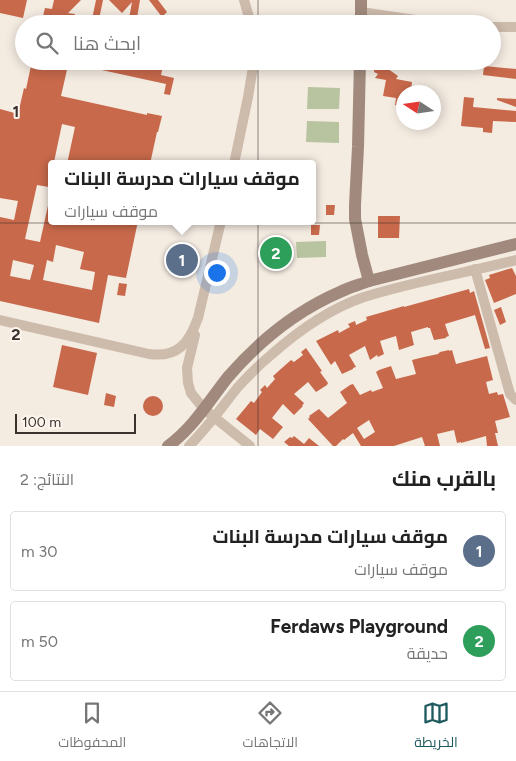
<!DOCTYPE html>
<html lang="ar">
<head>
<meta charset="utf-8">
<style>
  :root { --surface:#fff; --page:#f2f2f2; --text:#222; --muted:#767676; --line:#e0e0e0; --accent:#1f5a5e }
  body { margin:0; font-family:Figtree,Cairo,sans-serif; background:var(--page); color:var(--text); direction:rtl }
  .compass { position:absolute; left:396px; top:85px; width:45px; height:45px; border-radius:50%; background:var(--surface); box-shadow:0 2px 12px #0003; rotate:282deg }
  .scale { position:absolute; left:15px; bottom:12px; width:121px; box-sizing:border-box; padding-left:5px; border:2px solid #3b302b; border-top:0; font-size:14px; line-height:18px; white-space:nowrap; color:#3b302b; -webkit-text-stroke:4px #fbf5ee; paint-order:stroke }
  .you { position:absolute; left:216px; top:272px; width:18px; height:18px; margin:-12px; border:4px solid #fff; border-radius:50%; background:#1a73e8; box-shadow:0 0 0 8px #1a73e833 }
  .badge { display:grid; place-items:center; width:32px; height:32px; border-radius:50%; background:var(--accent); color:#fff; font-size:16px; font-weight:700 }
  .pin { position:absolute; translate:-50% -50%; border:2px solid #fff; box-shadow:0 1px 5px #0006 }
  .popup { position:absolute; left:48px; top:160px; width:268px; height:65px; box-sizing:border-box; display:grid; place-content:center; border-radius:5px; background:var(--surface); filter:drop-shadow(0 1px 4px #0005); font-size:16px; white-space:nowrap; color:var(--muted) }
  .popup b { font-size:19px; color:var(--text) }
  .popup::after { content:''; position:absolute; left:50%; top:100%; margin-left:-10px; border:10px solid transparent; border-top-color:var(--surface) }
  .list { margin:0; padding:0; list-style:none }
  h2 { display:flex; justify-content:space-between; align-items:center; height:65px; margin:0; padding:0 20px; font-size:21px }
  h2 small { font-size:16px; font-weight:400; color:var(--muted) }
  .list li { display:grid; grid-template-columns:32px 1fr auto; gap:15px; align-items:center; box-sizing:border-box; height:80px; margin:0 10px 10px; padding:0 10px; border:1px solid var(--line); border-radius:5px }
  .list b { display:block; font-size:19px; white-space:nowrap }
  .list p { margin:0; font-size:16px; white-space:nowrap; color:var(--muted) }
  .list em { font-size:16px; font-style:normal; color:var(--muted) }
  .icon { flex:none; width:28px; height:28px; fill:none; stroke:currentColor; stroke-width:2; stroke-linecap:round; stroke-linejoin:round }
  .map { position:relative; flex:none; width:516px; height:446px; overflow:hidden; direction:ltr }
  .search { position:absolute; background:var(--surface); box-shadow:0 2px 12px #0003; left:15px; right:15px; top:15px; height:55px; display:flex; align-items:center; gap:12px; box-sizing:border-box; padding:0 18px; border-radius:28px; color:var(--muted); font-size:19px }
  .sheet { height:245px; background:var(--surface) }
  nav { display:flex; justify-content:space-around; align-items:center; box-sizing:border-box; height:70px; border-top:1px solid var(--line); background:var(--surface); font-size:14px; color:var(--muted) }
  nav a { display:grid; justify-items:center; gap:2px }
  nav .on { color:var(--accent) }
  .map>svg:first-child { display:block }
  .green { fill:#b8c4a0 }
  .building { fill:#c8694b; fill-rule:evenodd }
  .lines { fill:none; stroke-linecap:round; stroke-linejoin:round }
  .street { stroke:#cdbbac; stroke-width:10 }
  .secondary { stroke:#a18a7d; stroke-width:12 }
  .grid { fill:none; stroke:#3b302b; stroke-width:1; stroke-opacity:0.55 }
  .grid-label { font-size:16px; text-anchor:middle; font-weight:bold; fill:#3b302b; stroke:#fbf5ee; stroke-width:4; stroke-linejoin:round; paint-order:stroke }
</style>
</head>
<body>
<div class="map">
<svg width="516" height="446" viewBox="0 0 516 446">
  <rect width="100%" height="100%" fill="#f4ebe1"/>
  <!-- green -->
  <g class="green">
    <path d="M308,87l32,1 -1,21h-32z"/>
    <path d="M307,121l32,1v21l-33,-1z"/>
    <path d="M326,241v16l-29,1 -1,-16z"/>
  </g>
  <!-- building -->
  <g class="building">
    <path d="M0,0h27l-4,18 -23,-5z"/>
    <path d="M54,0h27l-13,13 7,1 -2,10h-32l4,-16 7,1z"/>
    <path d="M96,0h7l-5,24h-7z"/>
    <path d="M109,0h31l-4,24h-8l4,-22 -10,11z"/>
    <path d="M149,0h9l9,12 -5,5z"/>
    <path d="M32,61h37l-8,35 86,19v-2l15,3 -4,16h-1l-7,32h-83l8,-37 -13,-3 -8,38 -2,-1v12l-3,14 -12,-2 -12,54 15,3 9,-41h3v20h86l-12,57 -18,-3 -9,48 -99,-22v-84l14,3 4,-19 -18,-3v-89l18,5 6,-26 2,1zM56,245l28,7 -4,17 15,3 -3,18 -49,-10 4,-20 6,2zM13,260l21,5 -4,15 -20,-4z"/>
    <path d="M74,61h90l-3,14 13,3 -4,17 -6,-1 2,-10 -92,-20z"/>
    <path d="M375,61h2l21,15 -2,3 16,3 -1,10h-7v15l-9,-2 1,-7 -13,-2 3,-16 -11,-2 3,-4 -4,-2z"/>
    <path d="M397,61h20v7l-21,-3z"/>
    <path d="M484,66l32,3v10l-33,-4z"/>
    <path d="M464,97l10,1 -1,9 43,4v11l-23,-1 -1,12 -9,-1v-4l-22,-2z"/>
    <path d="M497,98l19,1v8l-19,-7z"/>
    <path d="M326,205h9l-1,10h-8z"/>
    <path d="M378,216h22l-1,22h-21z"/>
    <path d="M311,225h9l-1,10h-8z"/>
    <path d="M512,268l4,8v18l-22,9 -9,-23 5,-2 -1,-3z"/>
    <path d="M119,283l8,1 -2,12 -8,-1z"/>
    <path d="M469,289l1,4 4,-2 16,57 -5,1 -10,-34 -30,9 4,12 -3,1v1l-12,2 -4,-12h-2v-1l-17,5 3,13 -15,5 -3,-14 -16,5 4,13 -6,3 -1,-2 -7,5 -5,-14 -16,9 7,12 -3,1v1l-11,5 -7,-13 -4,4 -15,-24 22,-11 1,3 11,-6 -2,-3 7,-3 1,4 11,-5 -1,-3 38,-11v1z"/>
    <path d="M501,307l5,15 -6,3 -6,-15z"/>
    <path d="M62,345l35,8 -9,42 -35,-8z"/>
    <path d="M306,348l16,23 -2,1 8,11 -1,2 -11,7 -8,-10 -14,12 10,9 -2,3h1l-9,9 -11,-11 -11,14 11,9 -10,12 -13,-10 -4,6 -20,-16 15,-18 3,2 8,-11 -2,-2 5,-5 2,3 8,-9 -2,-3 18,-16 3,2 9,-7 -2,-3z"/>
    <path d="M449,350v1l3,-1 4,14 31,-8 6,24 -7,2 3,12 8,-2 1,3 5,-1 7,23 -15,4 3,12h-3l3,13h-11l-1,-10 -25,7v-1l-4,1 -3,-13 -17,4 3,12h-15l-3,-9 -28,9h-33l-8,-13 -9,7 -1,-1 -7,7h-3l-25,-27 2,-2 -1,-1 10,-7 9,9 19,-15 -7,-11 10,-7 3,-1 7,11 11,-5 1,2 11,-4 -7,-16 3,-2 12,-4 5,13 20,-5 -4,-14 12,-3 14,-3 2,-2zM369,420l6,12 -11,7 -7,-11z"/>
    <path d="M106,393l10,3 -2,11 -10,-2z"/>
    <circle cx="153" cy="406" r="10"/>
    <path d="M294,436l10,8 5,-6 10,8h-30l-5,-4 6,-5 2,1z"/>
  </g>
  <g class="lines">
    <!-- street -->
    <g class="street">
      <path d="M244,0l7,24"/>
      <path d="M361,12l61,9 10,3"/>
      <path d="M492,27h24"/>
      <path d="M234,164l14,-67 6,-36"/>
      <path d="M475,269l35,125 6,6"/>
      <path d="M0,320l149,34c29,4 40,-11 49,-36l23,-97"/>
      <path d="M195,335l-8,33 1,15 3,10 13,16 46,37"/>
      <path d="M189,446c18,-18 33,-39 49,-59 10,-11 21,-22 33,-32 27,-24 58,-46 93,-58 50,-16 102,-24 152,-37"/>
    </g>
    <!-- secondary -->
    <g class="secondary">
      <path d="M361,24v-24"/>
      <path d="M369,281l147,-37"/>
      <path d="M168,446c25,-18 41,-45 60,-69 31,-36 68,-66 112,-85 9,-5 19,-7 29,-11l-7,-26 -7,-36v-14l3,-58 2,-86"/>
    </g>
  </g>
  <!-- grid -->
  <path class="grid" d="M258,0v24M258,61v385M0,223h516"/>
  <g class="grid-label">
    <text x="16" y="117">1</text>
    <text x="16" y="340">2</text>
  </g>
</svg>
<svg class="compass" viewBox="-18 -18 36 36"><path d="M0-13l5 13h-10z" fill="#e53935"/><path d="M0 13l5-13h-10z" fill="#767676"/></svg>
<div class="scale">100 m</div>
<div class="you"></div>
<div class="pin badge" style="left:182px;top:260px;background:#5c6f8a">1</div>
<div class="popup"><b>موقف سيارات مدرسة البنات</b>موقف سيارات</div>
<div class="pin badge" style="left:276px;top:253px;background:#2e9e5b">2</div>
<div class="search"><svg class="icon" aria-label="search" viewBox="0 0 24 24"><circle cx="10" cy="10" r="6"/><path d="M15 15l6 6"/></svg>ابحث هنا</div>
</div>
<section class="sheet">
<h2>بالقرب منك<small>النتائج: 2</small></h2>
<ul class="list">
<li><span class="badge" style="background:#5c6f8a">1</span><div><b>موقف سيارات مدرسة البنات</b><p>موقف سيارات</p></div><em>30 m</em></li>
<li><span class="badge" style="background:#2e9e5b">2</span><div><b>Ferdaws Playground</b><p>حديقة</p></div><em>50 m</em></li>
</ul>
</section>
<nav>
<a class="on"><svg class="icon" aria-label="map" viewBox="0 0 24 24"><path d="M3 6l6-2 6 2 6-2v14l-6 2-6-2-6 2zM9 4v14M15 6v14"/></svg>الخريطة</a>
<a><svg class="icon" aria-label="directions" viewBox="0 0 24 24"><path d="M12 3l9 9-9 9-9-9zM9 14v-3h6M13 9l2 2-2 2"/></svg>الاتجاهات</a>
<a><svg class="icon" aria-label="saved" viewBox="0 0 24 24"><path d="M7 4h10v16l-5-4-5 4z"/></svg>المحفوظات</a>
</nav>
</body>
</html>
